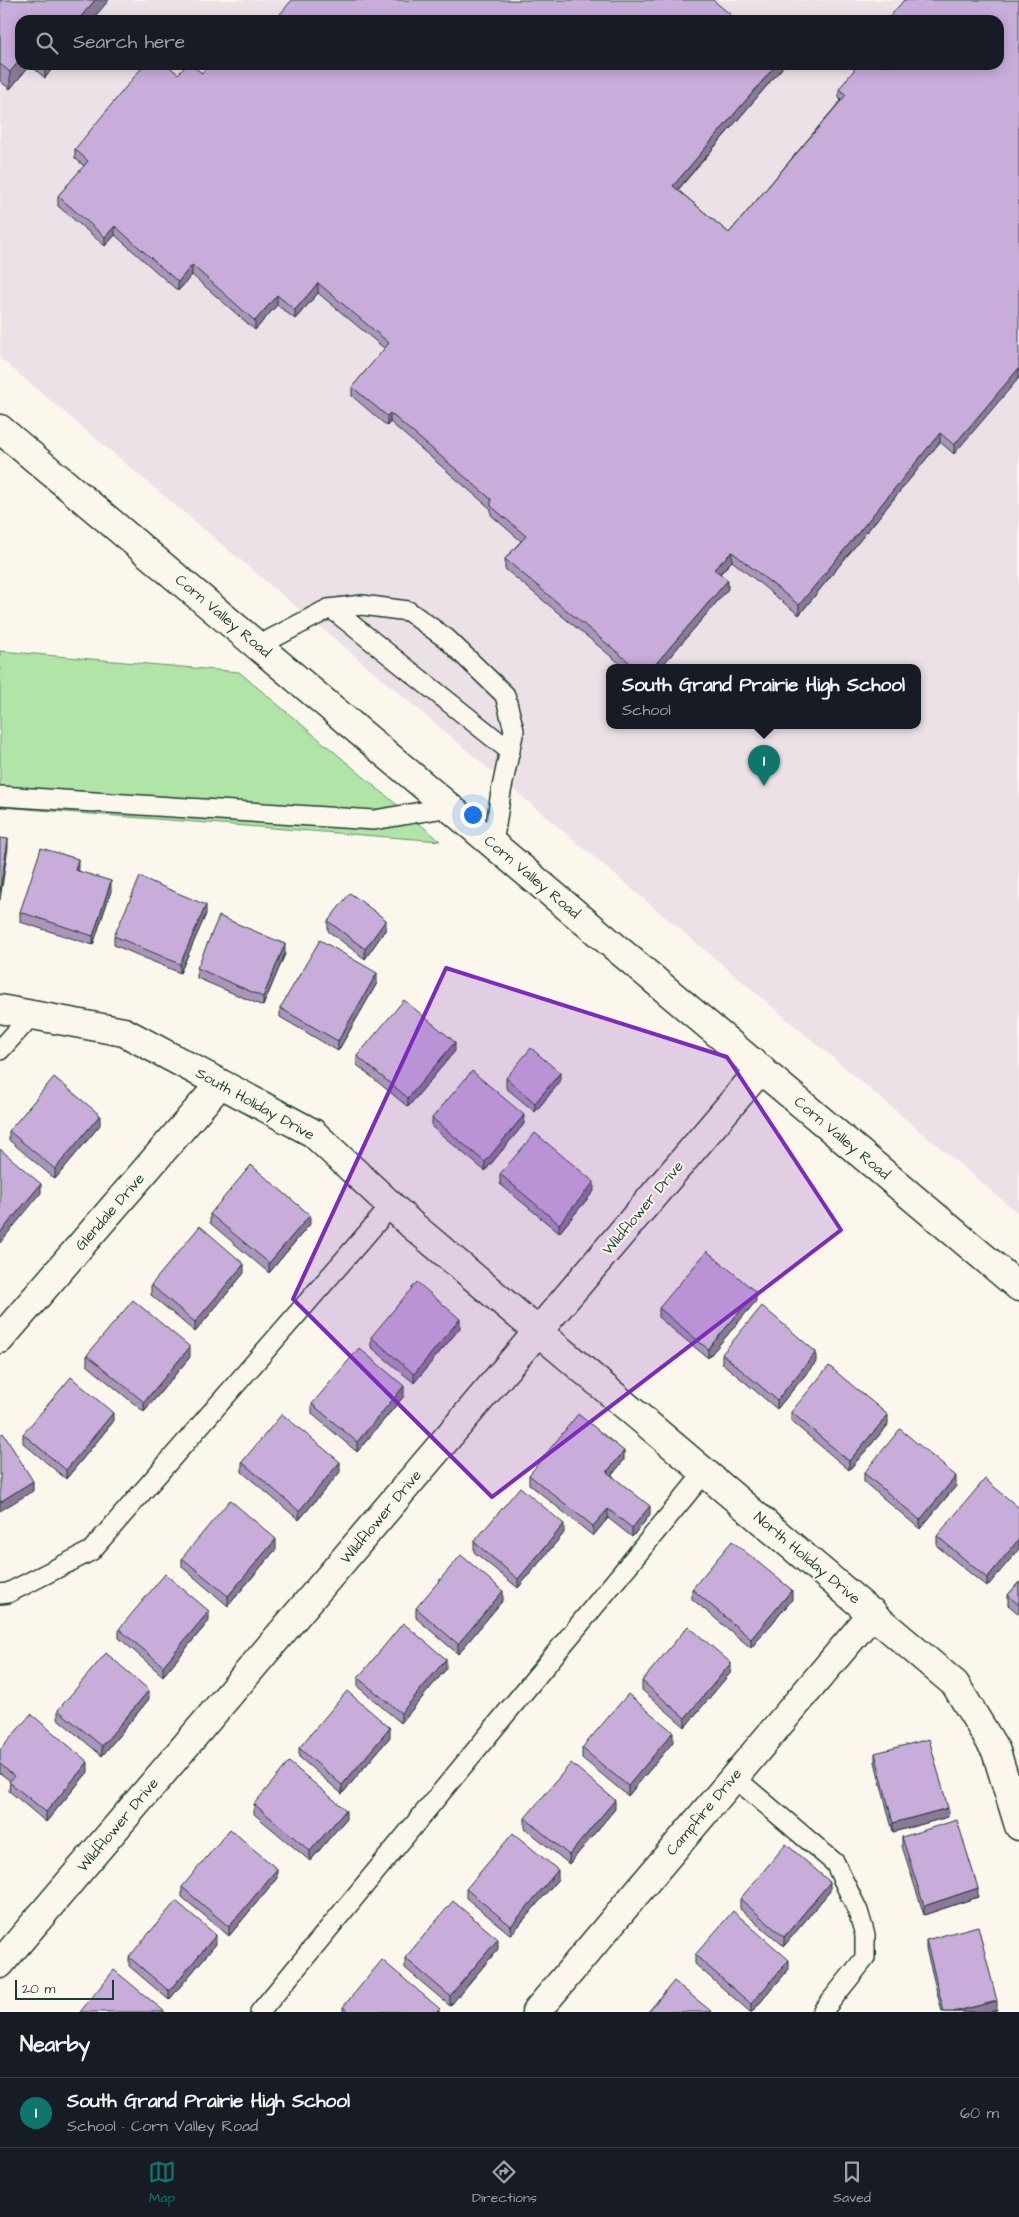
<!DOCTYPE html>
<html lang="en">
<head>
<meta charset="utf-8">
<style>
  :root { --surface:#171b24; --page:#20242c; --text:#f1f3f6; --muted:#9ea1a6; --line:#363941; --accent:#0f766e }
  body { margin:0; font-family:"Architects Daughter",sans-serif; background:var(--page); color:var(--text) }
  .scale { position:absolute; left:15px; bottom:12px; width:99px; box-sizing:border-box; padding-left:5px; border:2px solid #1f3d34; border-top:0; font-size:14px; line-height:18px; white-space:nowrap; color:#1f3d34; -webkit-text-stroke:4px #fbf7ec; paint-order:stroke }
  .you { position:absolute; left:472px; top:814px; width:18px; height:18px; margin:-12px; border:4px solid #fff; border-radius:50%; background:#1a73e8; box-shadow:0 0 0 8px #1a73e833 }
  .badge { display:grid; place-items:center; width:32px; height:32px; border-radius:50%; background:var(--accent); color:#fff; font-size:16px; font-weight:700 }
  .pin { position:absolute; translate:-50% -41px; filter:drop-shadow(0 1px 2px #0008) }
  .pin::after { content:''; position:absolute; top:26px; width:18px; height:15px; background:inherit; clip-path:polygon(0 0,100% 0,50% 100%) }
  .popup { position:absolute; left:606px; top:664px; width:315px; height:65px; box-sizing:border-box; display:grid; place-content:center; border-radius:10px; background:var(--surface); filter:drop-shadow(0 1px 4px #0005); font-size:16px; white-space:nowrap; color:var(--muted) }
  .popup b { font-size:19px; color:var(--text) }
  .popup::after { content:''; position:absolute; left:50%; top:100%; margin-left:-10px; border:10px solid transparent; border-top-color:var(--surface) }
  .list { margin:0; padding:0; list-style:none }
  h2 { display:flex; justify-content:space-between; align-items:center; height:65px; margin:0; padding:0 20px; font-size:21px }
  h2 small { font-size:16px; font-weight:400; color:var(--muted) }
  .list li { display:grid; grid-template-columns:32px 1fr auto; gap:15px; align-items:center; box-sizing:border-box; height:70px; padding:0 20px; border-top:1px solid var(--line) }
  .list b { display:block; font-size:19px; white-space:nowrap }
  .list p { margin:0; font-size:16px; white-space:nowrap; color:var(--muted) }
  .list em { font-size:16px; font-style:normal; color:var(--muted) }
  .icon { flex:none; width:28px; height:28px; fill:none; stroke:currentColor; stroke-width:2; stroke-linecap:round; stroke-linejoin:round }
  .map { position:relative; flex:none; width:1019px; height:2012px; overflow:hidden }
  .search { position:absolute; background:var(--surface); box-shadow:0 2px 12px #0003; left:15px; right:15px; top:15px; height:55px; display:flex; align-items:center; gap:12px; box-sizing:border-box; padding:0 18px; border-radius:15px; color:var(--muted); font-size:19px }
  .sheet { height:135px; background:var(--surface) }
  nav { display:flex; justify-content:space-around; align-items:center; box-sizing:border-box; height:70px; border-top:1px solid var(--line); background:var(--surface); font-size:14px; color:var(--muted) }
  nav a { display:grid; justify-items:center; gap:2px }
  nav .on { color:var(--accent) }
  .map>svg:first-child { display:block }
  .built { fill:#ece1e7; fill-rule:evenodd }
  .green { fill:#b0e5a7; stroke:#68916e }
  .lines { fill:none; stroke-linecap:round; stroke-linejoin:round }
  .service-casing { stroke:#1f3d34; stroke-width:22 }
  .minor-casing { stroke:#1f3d34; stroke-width:31 }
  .secondary-casing { stroke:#1f3d34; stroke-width:31 }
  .service { stroke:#fbf7ec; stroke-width:19 }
  .minor { stroke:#fbf7ec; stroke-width:28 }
  .secondary { stroke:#fbf7ec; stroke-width:28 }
  .wall { fill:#ac95bc; stroke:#1f3d34 }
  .shaded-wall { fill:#8c7999; stroke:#1f3d34 }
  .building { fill:#c8addb; stroke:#1f3d34 }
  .marked { fill:#7b2cbf; fill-opacity:0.2; stroke:#7b2cbf; stroke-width:4; stroke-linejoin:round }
  .labels { text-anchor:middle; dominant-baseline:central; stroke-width:4; stroke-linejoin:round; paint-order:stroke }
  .street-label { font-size:15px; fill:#1f3d34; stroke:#fbf7ec }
</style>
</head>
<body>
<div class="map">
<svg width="1019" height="2012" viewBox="0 0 1019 2012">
  <rect width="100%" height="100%" fill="#fbf7ec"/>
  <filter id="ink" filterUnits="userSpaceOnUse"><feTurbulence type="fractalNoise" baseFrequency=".02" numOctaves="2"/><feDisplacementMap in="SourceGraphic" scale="10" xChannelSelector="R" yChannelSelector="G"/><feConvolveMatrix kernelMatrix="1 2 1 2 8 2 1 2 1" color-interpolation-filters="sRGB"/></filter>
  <g filter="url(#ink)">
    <!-- built -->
    <path class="built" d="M0,0h1019v1214l-1019,-856zM20,20h979v45h-979zM610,667h308v58h-308z"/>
    <!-- green -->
    <path class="green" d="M0,651l239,21 201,169 -440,-34z"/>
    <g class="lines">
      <defs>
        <g id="service">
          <path d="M332,609l178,142"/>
          <path d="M258,646l70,-37 34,-4 46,6 39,28 58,56 9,35 -13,62 -8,52"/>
          <path d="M0,796l374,24 76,-13"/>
          <path d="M0,1050l32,-35"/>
          <path d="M0,1594l8,-1 83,-42 300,-345"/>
          <path d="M734,1777l101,86 23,48 7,24v23l-43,54"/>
          <path d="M260,2012l445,-540"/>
        </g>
        <g id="minor">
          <path d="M0,1009l124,23 189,101 99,92 543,459 41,67 23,75"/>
          <path d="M0,1339l220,-255"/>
          <path d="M0,1964l761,-895"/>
          <path d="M536,2012l337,-399"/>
        </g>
        <path id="secondary" d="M0,429l1019,858"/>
      </defs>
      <!-- service casing -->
      <use href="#service" class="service-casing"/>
      <!-- minor casing -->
      <use href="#minor" class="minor-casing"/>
      <!-- secondary casing -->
      <use href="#secondary" class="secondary-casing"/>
      <!-- service -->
      <use href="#service" class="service"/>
      <!-- minor -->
      <use href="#minor" class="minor"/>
      <!-- secondary -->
      <use href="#secondary" class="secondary"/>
    </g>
    <!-- wall -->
    <g class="wall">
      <path d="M0,0l20,20v45h35l-10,13 -15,-13 -20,24 -10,-8z"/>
      <path d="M1019,0l-65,454 -14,-12 -141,173 -67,-54 -12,13 8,15 -67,78h-37l-119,-98v-10l16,-18 -30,-26v-6l-101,-87 -3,4 -35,-30v-9l33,-38 -67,-56 -23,26 -18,-14 -22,25 -63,-55 -14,16 -63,-56 -10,11 -47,-40v-10l26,-30 -9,-8v-9l103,-75 24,-1 580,-8v3l-104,122 51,43 112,-133 -2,-2v-9z"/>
      <path d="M78,869v1l33,21 -18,54 -73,-23v-10z"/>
      <path d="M206,914l-26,59 -66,-28v-9z"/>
      <path d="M328,921l58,8 -21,30 -37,-28z"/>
      <path d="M285,954l-22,52 -66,-28v-10z"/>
      <path d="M377,983l-39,68 -58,-34v-9z"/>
      <path d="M455,1051l-47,56 -51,-42v-9z"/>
      <path d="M506,1078l54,4 -25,30 -29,-24z"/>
      <path d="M432,1118l92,6 -39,47 -53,-44z"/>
      <path d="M100,1125l-45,54 -46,-39v-9z"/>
      <path d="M500,1174l94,17 -35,42 -59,-49z"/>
      <path d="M210,1214l100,10 -41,49 -59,-50z"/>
      <path d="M244,1273l-49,59 -44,-37v-10z"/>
      <path d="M756,1301l-48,57 -49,-40v-10z"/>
      <path d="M460,1328l-46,55 -43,-36v-10z"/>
      <path d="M722,1354l94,8 -39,47 -55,-46z"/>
      <path d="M87,1355l103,2 -46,55 -57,-47z"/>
      <path d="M404,1396l-47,56 -45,-38v-10z"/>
      <path d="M791,1412l97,13 -39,45 -58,-49z"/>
      <path d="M113,1422l-47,57 -43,-36v-9z"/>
      <path d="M624,1460l-12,15 38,40 -18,22 -24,-19 -15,18 -64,-52v-9z"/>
      <path d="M242,1462l98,10 -41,48 -57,-48z"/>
      <path d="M864,1473l92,13 -36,43 -56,-47z"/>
      <path d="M1019,1508l-32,79 -50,-41v-10z"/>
      <path d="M564,1533l-46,55 -44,-36v-10z"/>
      <path d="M276,1549l-48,57 -46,-39v-9z"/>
      <path d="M1019,1582v32l-11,-9v-10z"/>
      <path d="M692,1589l100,11 -41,48 -59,-49z"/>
      <path d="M503,1600l-45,54 -42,-36v-10z"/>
      <path d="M209,1621l-46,55 -44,-38v-9z"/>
      <path d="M446,1669l-45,54 -43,-36v-9z"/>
      <path d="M731,1672l-46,55 -43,-37v-9z"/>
      <path d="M149,1699l-47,57 -44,-37v-9z"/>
      <path d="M390,1737l-48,57 -43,-37v-9z"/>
      <path d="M673,1742l-45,54 -46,-38v-10z"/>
      <path d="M0,1750l88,22 -42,50 -37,-31 1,-10 -10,-8z"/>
      <path d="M875,1753l73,64 -55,15 -18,-70z"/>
      <path d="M254,1804l92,15 -36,42 -56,-47z"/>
      <path d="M615,1809l-46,55 -44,-36v-10z"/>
      <path d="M902,1837l76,60 -54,18 -22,-69z"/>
      <path d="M277,1878l-48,58 -47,-39v-10z"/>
      <path d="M558,1879l-47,56 -45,-37v-9z"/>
      <path d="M830,1891l-46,55 -44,-37v-10z"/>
      <path d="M926,1940l71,70 -8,2h-47l-16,-63z"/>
      <path d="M216,1944l-47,56 -40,-34v-9z"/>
      <path d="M498,1949l-48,57 -45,-38v-10z"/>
      <path d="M695,1955l94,14 -37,43h-2l-55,-48z"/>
      <path d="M343,2007l97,5h-97z"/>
    </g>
    <!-- shaded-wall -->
    <g class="shaded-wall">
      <path d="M95,0h14l-17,20h-14z"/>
      <path d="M20,60v5h10l-20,24v-17z"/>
      <path d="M45,65h10l-10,13z"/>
      <path d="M776,65h6v3l-109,127v-9z"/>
      <path d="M115,226v9l-10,11v-9z"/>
      <path d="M192,265v10l-14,16v-9z"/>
      <path d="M318,283v10l-23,26v-9z"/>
      <path d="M277,295v10l-22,25v-9z"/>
      <path d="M1019,368v10l-65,76v-9z"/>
      <path d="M390,413v9l-3,4v-10z"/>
      <path d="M940,433v9l-141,173v-10z"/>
      <path d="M732,552v9l-18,18v-10z"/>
      <path d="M728,580v9l-67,78h-8z"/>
      <path d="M8,839v9l-8,52v-9z"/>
      <path d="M78,859v10l-3,10v-9z"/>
      <path d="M111,881v10l-18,54v-9z"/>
      <path d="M206,905v9l-26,59v-9z"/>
      <path d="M386,920v9l-21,30v-10z"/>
      <path d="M285,944v10l-22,52v-9z"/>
      <path d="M377,973v10l-39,68v-10z"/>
      <path d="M455,1042v9l-47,56v-9z"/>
      <path d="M560,1073v9l-25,30v-9z"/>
      <path d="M100,1115v10l-45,54v-10z"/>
      <path d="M524,1115v9l-39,47v-9z"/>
      <path d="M594,1182v9l-35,42v-9z"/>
      <path d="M41,1184v9l-41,50v-10z"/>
      <path d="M310,1215v9l-41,49v-10z"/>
      <path d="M244,1264v9l-49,59v-10z"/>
      <path d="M756,1292v9l-48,57v-9z"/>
      <path d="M460,1319v9l-46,55v-9z"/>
      <path d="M190,1347v10l-46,55v-10z"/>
      <path d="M816,1352v10l-39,47v-9z"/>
      <path d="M404,1386v10l-47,56v-10z"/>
      <path d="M113,1413v9l-47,57v-9z"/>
      <path d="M888,1415v10l-39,45v-9z"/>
      <path d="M624,1451v9l-17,21v-9z"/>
      <path d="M340,1462v10l-41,48v-9z"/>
      <path d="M956,1476v10l-36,43v-9z"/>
      <path d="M33,1481v10l-33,20v-9z"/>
      <path d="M650,1506v9l-18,22v-9z"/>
      <path d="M608,1509v9l-15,18v-10z"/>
      <path d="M564,1524v9l-46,55v-9z"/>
      <path d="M276,1539v10l-48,57v-10z"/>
      <path d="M1019,1539v10l-32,38v-9z"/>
      <path d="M792,1590v10l-41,48v-9z"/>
      <path d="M503,1591v9l-45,54v-10z"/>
      <path d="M209,1611v10l-46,55v-10z"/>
      <path d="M446,1659v10l-45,54v-10z"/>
      <path d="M731,1663v9l-46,55v-9z"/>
      <path d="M149,1690v9l-47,57v-10z"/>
      <path d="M390,1728v9l-48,57v-9z"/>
      <path d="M673,1732v10l-45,54v-10z"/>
      <path d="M88,1762v10l-42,50v-10z"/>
      <path d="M615,1800v9l-46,55v-9z"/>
      <path d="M948,1808v9l-55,15v-9z"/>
      <path d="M346,1810v9l-36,42v-10z"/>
      <path d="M277,1869v9l-48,58v-9z"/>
      <path d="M558,1870v9l-47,56v-9z"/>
      <path d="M830,1882v9l-46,55v-9z"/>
      <path d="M978,1888v9l-54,18v-9z"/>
      <path d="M216,1935v9l-47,56v-9z"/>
      <path d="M498,1939v10l-48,57v-10z"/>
      <path d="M789,1960v9l-37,43h-1v-8z"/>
      <path d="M997,2001v9l-8,2h-36z"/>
    </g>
    <!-- building -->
    <g class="building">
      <path d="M0,0h95l-17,20h-58v40l-10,12 -10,-8z"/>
      <path d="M292,0h421l24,20h-462z"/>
      <path d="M904,0h115v368l-65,77 -14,-12 -141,172 -67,-53 -18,17 14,11 -75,87h-18l-130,-108 21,-23 -35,-30v-7l-101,-86 -3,3 -35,-29 37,-44 -71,-60 -23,27 -18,-15 -22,26 -63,-56 -14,17 -63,-56 -10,11 -47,-41 30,-35 -13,-12 69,-84h23l11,9 9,-9h4l11,8 6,-8h568l-103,121 56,47 117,-138 -7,-6 19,-24h141v-45h-112z"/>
      <path d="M0,838l8,1 -8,52z"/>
      <path d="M41,848l37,11 -3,11 36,11 -18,55 -73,-24z"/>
      <path d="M140,877l66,28 -26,59 -66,-28z"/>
      <path d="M350,893l36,27 -21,29 -37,-28z"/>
      <path d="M219,916l66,28 -22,53 -66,-29z"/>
      <path d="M320,940l57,33 -39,68 -58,-33z"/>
      <path d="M404,1000l51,42 -47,56 -51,-42z"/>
      <path d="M531,1048l29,25 -25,30 -29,-25z"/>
      <path d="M472,1071l52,44 -39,47 -53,-44z"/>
      <path d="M54,1077l46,38 -45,54 -46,-38z"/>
      <path d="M535,1133l59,49 -35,42 -59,-50z"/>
      <path d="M0,1149l41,35 -41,49z"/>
      <path d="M251,1165l59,50 -41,48 -59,-49z"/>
      <path d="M200,1226l44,38 -49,58 -44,-37z"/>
      <path d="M707,1251l49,41 -48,57 -49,-41z"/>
      <path d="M417,1282l43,37 -46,55 -43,-37z"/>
      <path d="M133,1300l57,47 -46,55 -57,-47z"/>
      <path d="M762,1306l54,46 -39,48 -55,-46z"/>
      <path d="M359,1348l45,38 -47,56 -45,-38z"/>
      <path d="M829,1366l59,49 -39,46 -58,-49z"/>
      <path d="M71,1377l42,36 -47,57 -43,-36z"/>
      <path d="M282,1414l58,48 -41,49 -57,-49z"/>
      <path d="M578,1414l46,37 -17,21 43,34 -18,22 -24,-19 -15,17 -64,-51z"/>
      <path d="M900,1429l56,47 -36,44 -56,-47z"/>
      <path d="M3,1433l30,48 -33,21v-67z"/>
      <path d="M985,1479l34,29v31l-32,39 -50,-42z"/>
      <path d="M520,1487l44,37 -46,55 -44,-37z"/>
      <path d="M230,1500l46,39 -48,57 -46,-38z"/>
      <path d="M732,1541l60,49 -41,49 -59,-50z"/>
      <path d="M461,1555l42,36 -45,53 -42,-36z"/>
      <path d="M165,1574l44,37 -46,55 -44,-37z"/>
      <path d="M1019,1582v23l-11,-10z"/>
      <path d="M403,1623l43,36 -45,54 -43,-35z"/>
      <path d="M688,1626l43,37 -46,55 -43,-37z"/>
      <path d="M106,1653l43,37 -47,56 -44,-36z"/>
      <path d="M347,1691l43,37 -48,57 -43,-37z"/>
      <path d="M628,1694l45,38 -45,54 -46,-38z"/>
      <path d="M31,1714l57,48 -42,50 -37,-30 5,-6 -14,-12v-14z"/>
      <path d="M929,1739l19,69 -55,15 -18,-70z"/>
      <path d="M289,1762l57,48 -36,41 -56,-47z"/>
      <path d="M571,1763l44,37 -46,55 -44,-37z"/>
      <path d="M957,1820l21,68 -54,18 -22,-69z"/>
      <path d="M230,1829l47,40 -48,58 -47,-40z"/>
      <path d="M513,1833l45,37 -47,56 -45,-37z"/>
      <path d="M786,1844l44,38 -46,55 -44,-38z"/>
      <path d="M176,1901l40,34 -47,56 -40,-34z"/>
      <path d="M453,1901l45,38 -48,57 -45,-38z"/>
      <path d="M733,1911l56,49 -38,44 -56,-49z"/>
      <path d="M978,1926l19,75 -44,11h-9l-18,-72z"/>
      <path d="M382,1960l58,49 -3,3h-88l-6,-5z"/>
      <path d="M114,1970l51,42h-85z"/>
      <path d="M674,1981l38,31h-64z"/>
    </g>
  </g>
  <!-- marked area -->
  <path class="marked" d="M446,968l281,89 114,173 -349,267 -199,-198z"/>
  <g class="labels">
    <!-- street labels -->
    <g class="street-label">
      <text transform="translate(223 616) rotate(40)">Corn Valley Road</text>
      <text transform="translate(532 877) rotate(40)">Corn Valley Road</text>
      <text transform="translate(255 1104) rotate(29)">South Holiday Drive</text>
      <text transform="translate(842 1138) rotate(40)">Corn Valley Road</text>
      <text transform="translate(643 1208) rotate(-50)">Wildflower Drive</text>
      <text transform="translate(110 1212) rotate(-49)">Glendale Drive</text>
      <text transform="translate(381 1517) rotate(-50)">Wildflower Drive</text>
      <text transform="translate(807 1558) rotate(40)">North Holiday Drive</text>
      <text transform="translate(704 1812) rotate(-50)">Campfire Drive</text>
      <text transform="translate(118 1825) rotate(-50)">Wildflower Drive</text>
    </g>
  </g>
</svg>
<div class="scale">20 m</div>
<div class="you"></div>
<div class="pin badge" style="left:764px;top:786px">1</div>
<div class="popup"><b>South Grand Prairie High School</b>School</div>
<div class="search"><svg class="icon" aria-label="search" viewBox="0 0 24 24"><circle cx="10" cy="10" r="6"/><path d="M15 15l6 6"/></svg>Search here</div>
</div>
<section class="sheet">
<h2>Nearby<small></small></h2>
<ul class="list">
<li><span class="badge">1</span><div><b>South Grand Prairie High School</b><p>School · Corn Valley Road</p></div><em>60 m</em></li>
</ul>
</section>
<nav>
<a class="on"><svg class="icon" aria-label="map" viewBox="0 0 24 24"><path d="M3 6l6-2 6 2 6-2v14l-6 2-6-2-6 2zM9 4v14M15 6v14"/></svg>Map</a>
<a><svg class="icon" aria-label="directions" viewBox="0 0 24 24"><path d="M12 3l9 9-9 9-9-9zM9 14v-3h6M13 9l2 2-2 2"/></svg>Directions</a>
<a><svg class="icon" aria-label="saved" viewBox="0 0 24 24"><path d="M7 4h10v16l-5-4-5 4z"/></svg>Saved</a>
</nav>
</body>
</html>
